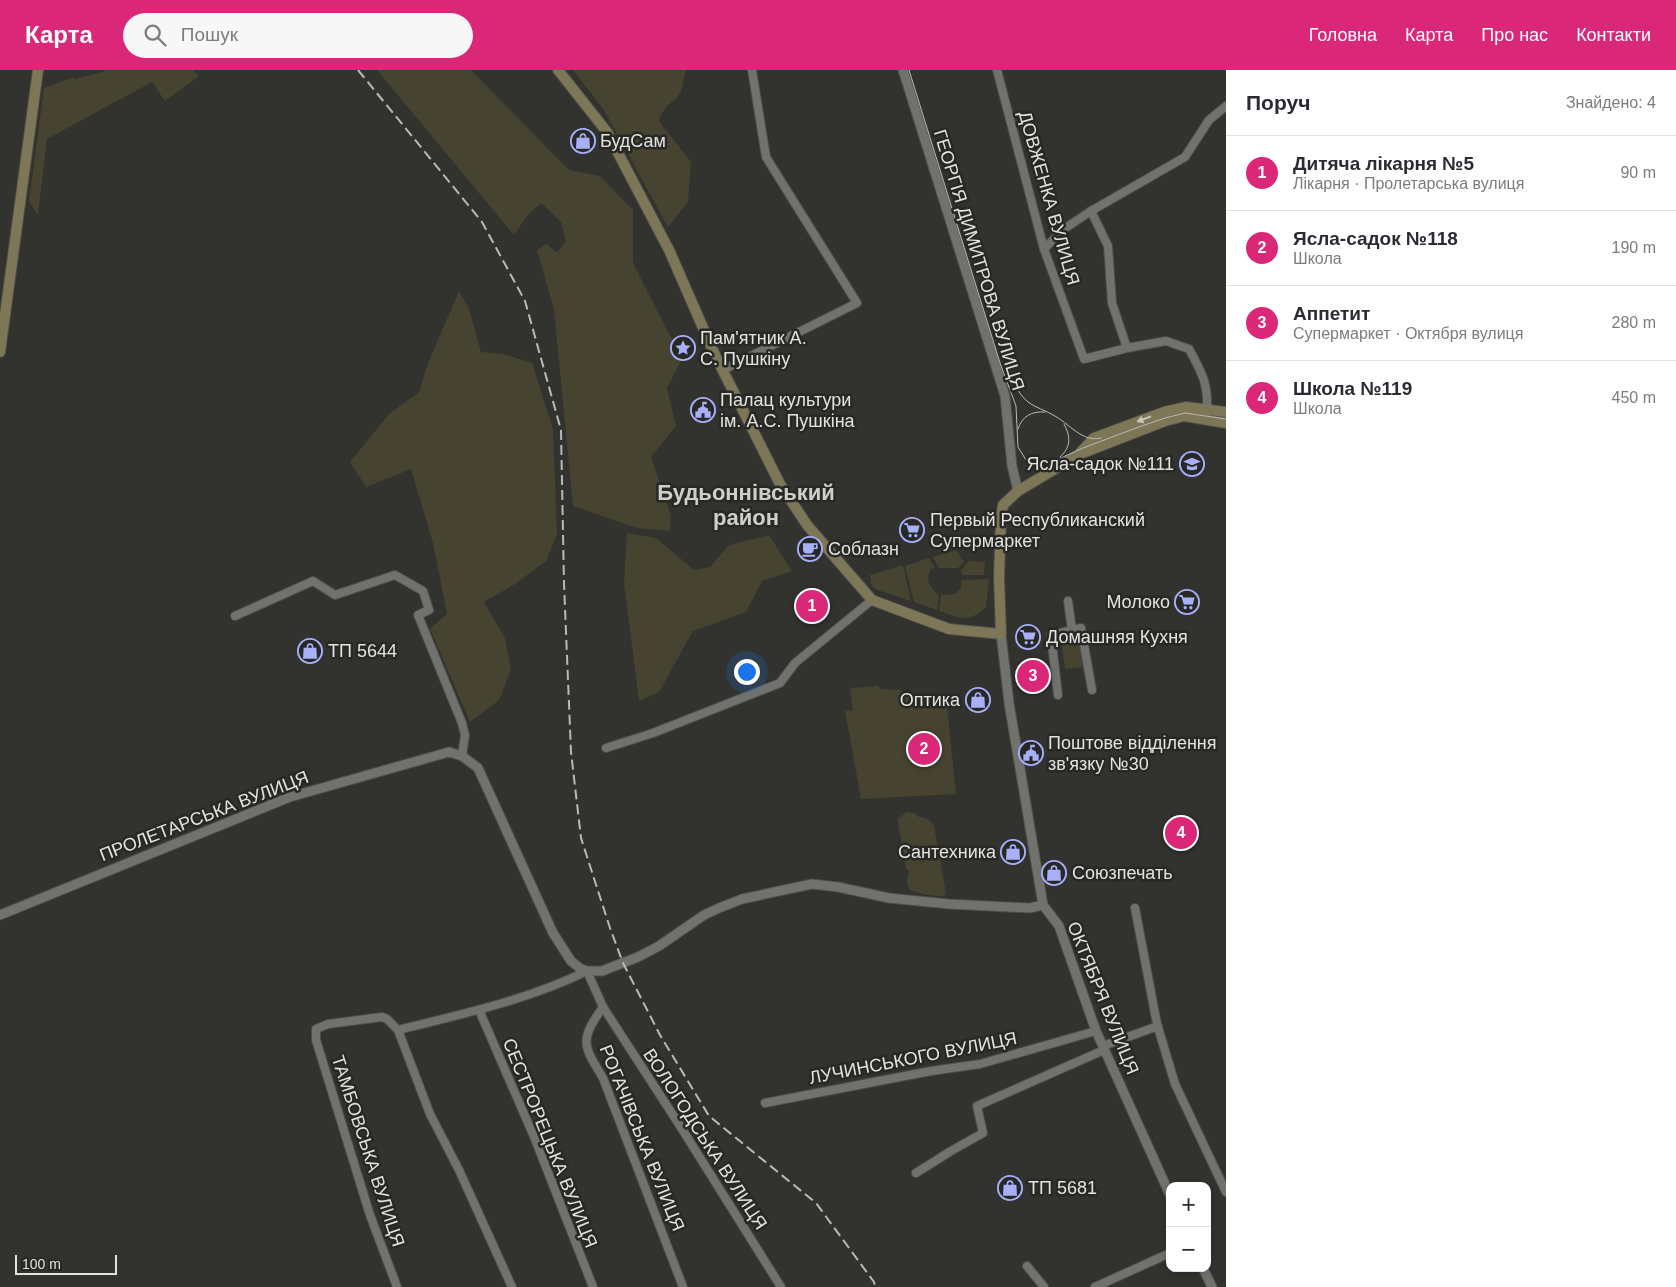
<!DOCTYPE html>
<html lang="uk">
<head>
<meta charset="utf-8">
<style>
  :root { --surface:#fff; --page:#f7f7f7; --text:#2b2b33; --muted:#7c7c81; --line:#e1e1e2; --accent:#db2777 }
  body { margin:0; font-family:Helvetica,sans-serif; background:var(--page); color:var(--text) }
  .controls { position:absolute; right:15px; bottom:15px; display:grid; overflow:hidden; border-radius:10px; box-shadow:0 2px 8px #0003 }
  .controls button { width:45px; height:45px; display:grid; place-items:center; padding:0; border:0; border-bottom:1px solid var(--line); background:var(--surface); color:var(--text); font:25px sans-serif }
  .scale { position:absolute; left:15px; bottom:12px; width:102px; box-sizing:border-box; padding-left:5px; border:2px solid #e2e2e0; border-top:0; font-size:14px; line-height:18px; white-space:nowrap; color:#e2e2e0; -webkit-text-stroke:4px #282825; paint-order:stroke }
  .you { position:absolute; left:746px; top:601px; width:18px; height:18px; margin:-12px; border:4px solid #fff; border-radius:50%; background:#1a73e8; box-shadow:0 0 0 8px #1a73e833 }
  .badge { display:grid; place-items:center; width:32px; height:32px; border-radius:50%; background:var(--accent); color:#fff; font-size:16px; font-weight:700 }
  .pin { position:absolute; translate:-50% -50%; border:2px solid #fff; box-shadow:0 1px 5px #0006 }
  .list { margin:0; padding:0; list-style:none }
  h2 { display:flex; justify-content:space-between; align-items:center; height:65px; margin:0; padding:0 20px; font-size:21px }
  h2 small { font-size:16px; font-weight:400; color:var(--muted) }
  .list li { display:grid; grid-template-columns:32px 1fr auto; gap:15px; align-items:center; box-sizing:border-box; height:75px; padding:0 20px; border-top:1px solid var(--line) }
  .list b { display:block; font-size:19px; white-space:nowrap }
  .list p { margin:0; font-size:16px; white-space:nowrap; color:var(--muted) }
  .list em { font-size:16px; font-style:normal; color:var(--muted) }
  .icon { flex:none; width:28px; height:28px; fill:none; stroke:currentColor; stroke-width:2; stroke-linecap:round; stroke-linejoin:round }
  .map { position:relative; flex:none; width:1226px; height:1217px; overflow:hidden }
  header { display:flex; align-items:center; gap:30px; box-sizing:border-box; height:70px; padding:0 25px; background:var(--accent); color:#fff }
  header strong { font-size:24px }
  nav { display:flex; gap:28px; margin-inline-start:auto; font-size:18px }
  .search { width:350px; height:45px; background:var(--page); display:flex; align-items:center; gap:12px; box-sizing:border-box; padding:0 18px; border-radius:28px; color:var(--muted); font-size:19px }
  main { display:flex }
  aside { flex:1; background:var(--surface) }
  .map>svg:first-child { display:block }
  .green { fill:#474331 }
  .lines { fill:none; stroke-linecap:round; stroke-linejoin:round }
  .minor-casing { stroke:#4e4d4b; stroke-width:10 }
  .tertiary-casing { stroke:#4e4d4b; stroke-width:11 }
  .secondary-casing { stroke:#4e4d4b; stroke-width:12 }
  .minor { stroke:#71716d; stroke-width:8 }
  .tertiary { stroke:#71716d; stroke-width:9 }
  .secondary { stroke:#7d7757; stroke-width:10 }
  .tram { stroke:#b9b9b6; stroke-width:1 }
  .rail { stroke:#b9b9b6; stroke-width:2; stroke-dasharray:10 5; stroke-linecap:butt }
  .oneway { fill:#c9c7be }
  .labels { text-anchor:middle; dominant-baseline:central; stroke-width:5; stroke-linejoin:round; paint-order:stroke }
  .poi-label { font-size:18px; fill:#e2e2e0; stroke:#282825; text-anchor:start }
  .street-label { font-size:18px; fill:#e2e2e0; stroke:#282825 }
  .district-label { font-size:22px; font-weight:bold; fill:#cfceca; stroke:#282825 }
</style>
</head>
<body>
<header>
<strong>Карта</strong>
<div class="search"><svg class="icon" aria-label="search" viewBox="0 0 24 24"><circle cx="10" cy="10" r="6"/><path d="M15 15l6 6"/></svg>Пошук</div>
<nav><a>Головна</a><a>Карта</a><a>Про нас</a><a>Контакти</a></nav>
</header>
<main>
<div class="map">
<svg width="1226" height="1217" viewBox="0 0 1226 1217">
  <rect width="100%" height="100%" fill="#32322f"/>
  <!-- green -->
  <g class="green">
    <path d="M105,0h88l6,6 -34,25 -13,-19 -105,57 -9,76 -9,-14 15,-113 30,-11 1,2 28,-7z"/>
    <path d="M377,0h94l98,100 31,6 33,34v53l49,96 -15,29 9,38 -25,31 20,59 -1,15 -33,-3 -64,-22 -19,-196 -17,-60 9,-6 11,8 9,-10 -5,-20 -20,-19 -14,13 -13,19z"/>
    <path d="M573,0h113c-3,7 -2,14 -5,21 -4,11 -17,12 -22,30l32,41 -3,40 -20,25 -64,-117z"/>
    <path d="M459,221l10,17 12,44 22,2 29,9 21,66 4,106 -11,26 -31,23 -31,18 21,36 6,32 -12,30 -29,22 -40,-93 17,-15 -14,-71 -22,-74 -45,18 -16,-25 39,-48 30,-22 9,-29z"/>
    <path d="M627,463l29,5 38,32 16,-3 19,-22 40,-10 23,36 -30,10 -16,31 -53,19 -34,61 -20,9 -15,-118z"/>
    <path d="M956,480l8,12 -6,6h-19l-6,-11z"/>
    <path d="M929,488l6,10 -4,1c-6,9 -2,19 8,26l-2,15 -23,-8 -9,-36z"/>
    <path d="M969,491l16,1 -1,13h-22l-1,-5z"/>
    <path d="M903,495l8,36 -36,-12 -4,-5 -1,-9z"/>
    <path d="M989,509l-3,28c-18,17 -25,11 -47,4l2,-16 14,-1 6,-6 1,-8z"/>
    <path d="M1078,568l5,29 -18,2 -4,-30z"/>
    <path d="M879,616v3l21,1 47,16 9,88 -95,5 -16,-88 8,-1 -3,-22z"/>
    <path d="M907,742l8,1 4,4c7,1 11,2 15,9l12,67 -2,3c-8,1 -29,-3 -35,-7l-2,-7 2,-11 -3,-2 -8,-46v-5z"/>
  </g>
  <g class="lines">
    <defs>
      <g id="minor">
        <path d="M997,0l47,179 40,110 43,-11 39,-7 23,8c15,27 21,39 17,71"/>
        <path d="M1091,141l17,35 4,57 15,45"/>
        <path d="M1044,179l20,-20 27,-18 94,-54 24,-37 17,-14"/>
        <path d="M723,300l134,-67 -91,-146 -14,-87"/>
        <path d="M235,546l78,-35 22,14 60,-20 28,16 6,19 -11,5 44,108 3,12 -3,21"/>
        <path d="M1072,560l9,-2 11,62"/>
        <path d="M1058,625l-7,-60 21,-5 -4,-29"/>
        <path d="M606,678l47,-15 127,-50 15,-20 77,-63"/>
        <path d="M1135,838l22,116 18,60 51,108"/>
        <path d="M603,937l79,122 99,158"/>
        <path d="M479,940l56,129 58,148"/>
        <path d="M398,960l32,84 29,56 53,117"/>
        <path d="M1103,976l55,-20"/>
        <path d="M765,1033l166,-32 49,-7 116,-33"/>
        <path d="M916,1103l35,-22 32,-18 -6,-27 127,-56"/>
        <path d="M1027,1196l17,21"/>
        <path d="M397,1217l-27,-72 -54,-175v-11l12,-5 54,-7 5,2 11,11c64,-16 130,-30 189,-59l16,36c-24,34 -20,38 0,71l80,209"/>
        <path d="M1095,1217l75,-34"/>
      </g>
      <g id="tertiary">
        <path d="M903,0l102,326 7,70 6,25"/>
        <path d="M1001,564l8,69 34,202 16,21 37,105 74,164"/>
        <path d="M0,845l290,-118 159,-45 13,4 16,12 75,165 18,28 10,8 6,2h15l36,-14 21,-11 45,-31 15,-7 23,-9 70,-15 26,3 51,11 60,6 81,4 13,-3"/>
        <path d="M1203,1198l9,19"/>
      </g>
      <g id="secondary">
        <path d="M558,0l49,62 62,118 46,105 65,129 27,41 65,75 77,29 52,5 -2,-57 2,-58 2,-14 15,-14 62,-37 85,-33 19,-5 42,7"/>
        <path d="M0,282l38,-282"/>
        <path d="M1080,383l14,-15 70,-26 22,-5 40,5"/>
      </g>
    </defs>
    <!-- minor casing -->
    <use href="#minor" class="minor-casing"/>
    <!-- tertiary casing -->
    <use href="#tertiary" class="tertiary-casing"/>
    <!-- secondary casing -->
    <use href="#secondary" class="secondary-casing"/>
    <!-- minor -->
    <use href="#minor" class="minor"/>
    <!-- tertiary -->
    <use href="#tertiary" class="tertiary"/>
    <!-- secondary -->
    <use href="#secondary" class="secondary"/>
    <!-- tram -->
    <g class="tram">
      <path d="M909,0l91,293 16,43 2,41 8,13 4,3 11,1 11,-2 31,-14 53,-20 29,-10 20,-5 41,6"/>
      <path d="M1014,313c4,8 8,14 14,19 8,6 17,8 25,13 16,8 29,28 48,23"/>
      <path d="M1018,359c4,-13 14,-18 27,-17"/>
      <path d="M1060,387c11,-10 11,-20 4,-33"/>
    </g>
    <!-- rail -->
    <path class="rail" d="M358,0l124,152 43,79 36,129 3,154 7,168 10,86 29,90 13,35 37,72 49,81 107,87 58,79 1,5"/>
  </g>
  <!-- one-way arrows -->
  <defs><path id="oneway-solid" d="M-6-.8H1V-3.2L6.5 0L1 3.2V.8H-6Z" transform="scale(1.25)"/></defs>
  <use class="oneway" href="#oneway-solid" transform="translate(1144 349) rotate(159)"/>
  <!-- icons -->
  <defs>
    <symbol id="shop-ring" viewBox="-11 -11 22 22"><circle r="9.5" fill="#282825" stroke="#a8b0fc" stroke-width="1.5"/><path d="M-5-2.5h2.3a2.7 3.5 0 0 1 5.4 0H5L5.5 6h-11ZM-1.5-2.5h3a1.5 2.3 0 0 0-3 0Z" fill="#a8b0fc"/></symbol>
    <symbol id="sight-ring" viewBox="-11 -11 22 22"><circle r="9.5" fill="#282825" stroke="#a8b0fc" stroke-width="1.5"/><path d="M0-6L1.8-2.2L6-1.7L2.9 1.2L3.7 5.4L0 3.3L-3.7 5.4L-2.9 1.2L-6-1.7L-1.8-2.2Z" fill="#a8b0fc"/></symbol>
    <symbol id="civic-ring" viewBox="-11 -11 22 22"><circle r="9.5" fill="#282825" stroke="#a8b0fc" stroke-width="1.5"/><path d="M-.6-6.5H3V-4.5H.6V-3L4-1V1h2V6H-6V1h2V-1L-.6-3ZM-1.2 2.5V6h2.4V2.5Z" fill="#a8b0fc"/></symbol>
    <symbol id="school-ring" viewBox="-11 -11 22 22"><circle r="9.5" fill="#282825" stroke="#a8b0fc" stroke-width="1.5"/><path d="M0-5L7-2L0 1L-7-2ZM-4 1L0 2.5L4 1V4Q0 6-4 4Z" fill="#a8b0fc"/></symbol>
    <symbol id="supermarket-ring" viewBox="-11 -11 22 22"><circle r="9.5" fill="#282825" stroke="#a8b0fc" stroke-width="1.5"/><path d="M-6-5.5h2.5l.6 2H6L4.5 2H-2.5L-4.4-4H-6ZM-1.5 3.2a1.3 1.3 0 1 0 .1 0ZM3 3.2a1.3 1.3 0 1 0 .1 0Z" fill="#a8b0fc"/></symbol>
    <symbol id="cafe-ring" viewBox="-11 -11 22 22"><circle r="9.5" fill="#282825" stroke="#a8b0fc" stroke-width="1.5"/><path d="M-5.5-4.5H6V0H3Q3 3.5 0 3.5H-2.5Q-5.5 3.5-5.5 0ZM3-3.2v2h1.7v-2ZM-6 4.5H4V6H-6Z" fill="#a8b0fc"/></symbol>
  </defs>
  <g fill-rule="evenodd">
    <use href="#shop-ring" x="569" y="57" width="28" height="28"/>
    <use href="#sight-ring" x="669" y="264" width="28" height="28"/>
    <use href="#civic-ring" x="689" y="326" width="28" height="28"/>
    <use href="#school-ring" x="1178" y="380" width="28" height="28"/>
    <use href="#supermarket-ring" x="898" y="446" width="28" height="28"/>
    <use href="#cafe-ring" x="796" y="465" width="28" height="28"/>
    <use href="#supermarket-ring" x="1173" y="518" width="28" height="28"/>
    <use href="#supermarket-ring" x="1014" y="553" width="28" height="28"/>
    <use href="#shop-ring" x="296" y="567" width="28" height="28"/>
    <use href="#shop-ring" x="964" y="616" width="28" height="28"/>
    <use href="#civic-ring" x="1017" y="669" width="28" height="28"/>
    <use href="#shop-ring" x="999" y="768" width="28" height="28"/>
    <use href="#shop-ring" x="1040" y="789" width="28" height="28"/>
    <use href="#shop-ring" x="996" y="1104" width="28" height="28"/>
  </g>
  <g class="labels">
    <!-- poi labels -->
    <g class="poi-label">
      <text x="600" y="71">БудСам</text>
      <text x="700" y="268">Пам'ятник А.<tspan x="700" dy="21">С. Пушкіну</tspan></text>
      <text x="720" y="330">Палац культури<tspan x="720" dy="21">ім. А.С. Пушкіна</tspan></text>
      <text x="1174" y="394" text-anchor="end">Ясла-садок №111</text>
      <text x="930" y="450">Первый Республиканский<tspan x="930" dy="21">Супермаркет</tspan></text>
      <text x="828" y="479">Соблазн</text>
      <text x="1170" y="532" text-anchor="end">Молоко</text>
      <text x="1046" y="567">Домашняя Кухня</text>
      <text x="328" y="581">ТП 5644</text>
      <text x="960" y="630" text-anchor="end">Оптика</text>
      <text x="1048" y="673">Поштове відділення<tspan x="1048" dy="21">зв'язку №30</tspan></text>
      <text x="996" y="782" text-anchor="end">Сантехника</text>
      <text x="1072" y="803">Союзпечать</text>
      <text x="1028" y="1118">ТП 5681</text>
    </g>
    <!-- street labels -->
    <g class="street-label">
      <text transform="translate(1049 128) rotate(74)">ДОВЖЕНКА ВУЛИЦЯ</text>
      <text transform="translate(979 190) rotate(73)">ГЕОРГІЯ ДИМИТРОВА ВУЛИЦЯ</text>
      <text transform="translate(204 746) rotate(-21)">ПРОЛЕТАРСЬКА ВУЛИЦЯ</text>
      <text transform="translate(1103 928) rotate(68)">ОКТЯБРЯ ВУЛИЦЯ</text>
      <text transform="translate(913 988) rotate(-11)">ЛУЧИНСЬКОГО ВУЛИЦЯ</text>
      <text transform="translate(642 1068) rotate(68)">РОГАЧІВСЬКА ВУЛИЦЯ</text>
      <text transform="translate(705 1069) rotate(57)">ВОЛОГОДСЬКА ВУЛИЦЯ</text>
      <text transform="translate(550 1073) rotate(68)">СЕСТРОРЕЦЬКА ВУЛИЦЯ</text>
      <text transform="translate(368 1081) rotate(72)">ТАМБОВСЬКА ВУЛИЦЯ</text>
    </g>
    <!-- district labels -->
    <g class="district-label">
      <text x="746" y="422">Будьоннівський<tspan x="746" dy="25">район</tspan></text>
    </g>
  </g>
</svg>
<div class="controls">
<button>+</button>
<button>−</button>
</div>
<div class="scale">100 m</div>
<div class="you"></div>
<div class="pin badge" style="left:812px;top:536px">1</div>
<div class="pin badge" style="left:924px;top:679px">2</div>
<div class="pin badge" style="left:1033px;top:606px">3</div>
<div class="pin badge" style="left:1181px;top:763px">4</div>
</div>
<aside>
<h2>Поруч<small>Знайдено: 4</small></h2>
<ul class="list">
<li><span class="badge">1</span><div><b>Дитяча лікарня №5</b><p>Лікарня · Пролетарська вулиця</p></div><em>90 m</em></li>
<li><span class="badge">2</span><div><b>Ясла-садок №118</b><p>Школа</p></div><em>190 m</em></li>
<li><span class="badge">3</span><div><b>Аппетит</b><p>Супермаркет · Октября вулиця</p></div><em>280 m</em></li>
<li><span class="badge">4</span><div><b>Школа №119</b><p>Школа</p></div><em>450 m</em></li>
</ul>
</aside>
</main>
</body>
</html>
